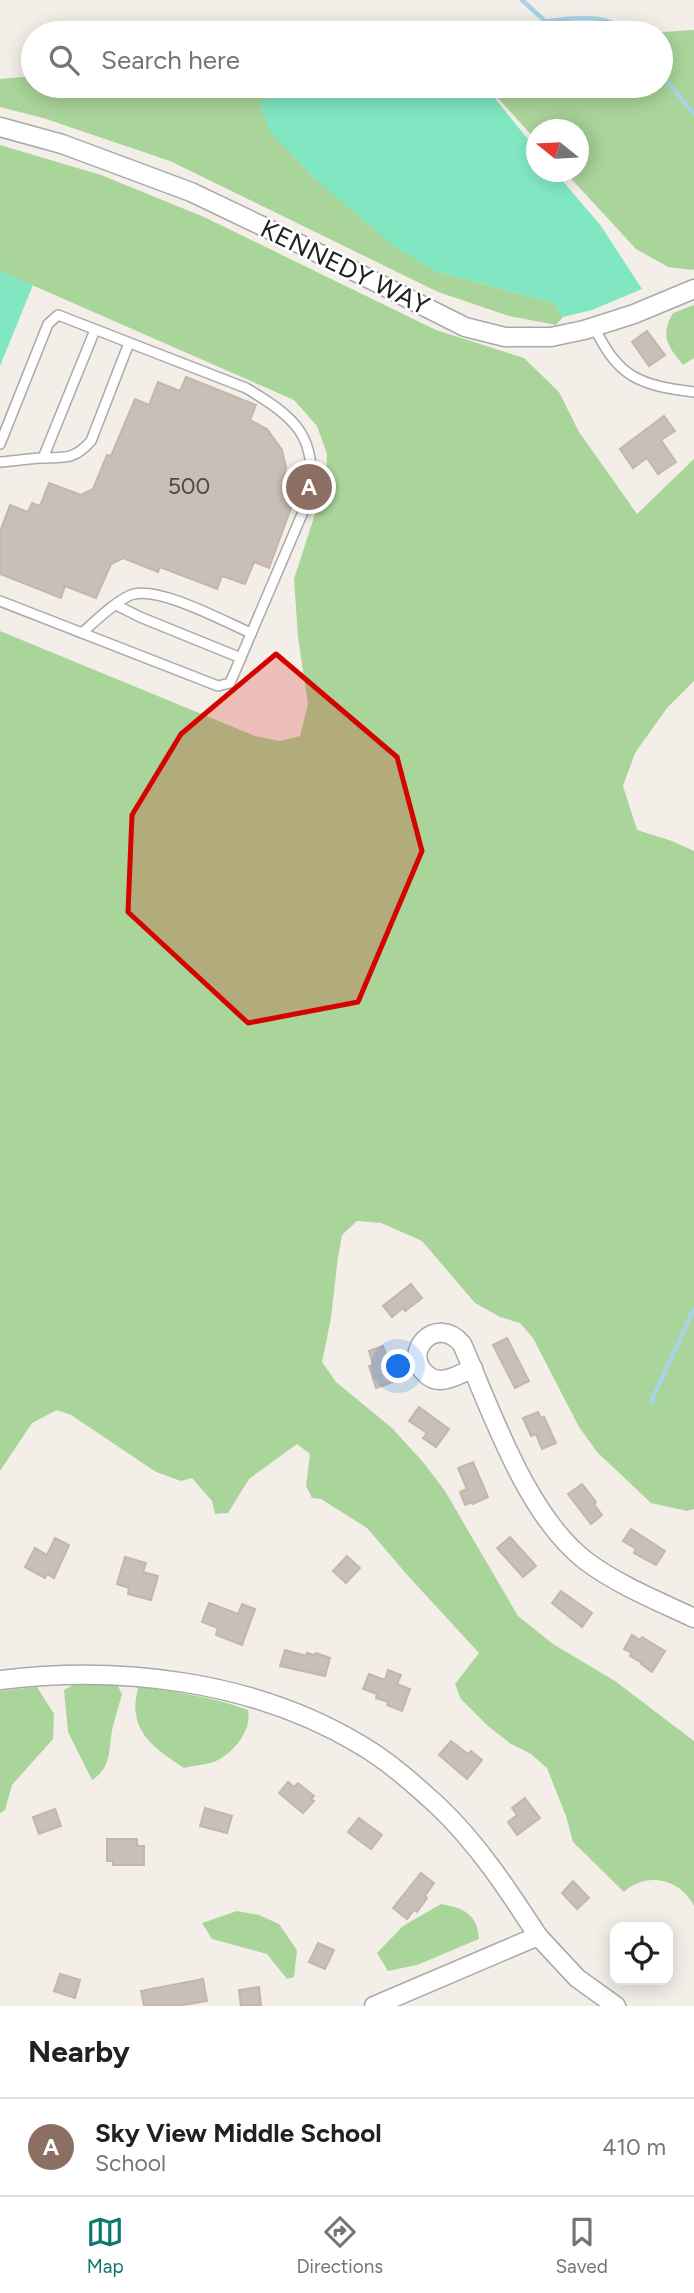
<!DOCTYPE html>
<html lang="en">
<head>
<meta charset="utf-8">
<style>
  :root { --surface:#fff; --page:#f2f2f2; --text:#202124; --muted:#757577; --line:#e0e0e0; --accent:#0f766e }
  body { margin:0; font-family:Figtree,sans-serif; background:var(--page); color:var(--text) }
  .controls { position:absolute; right:21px; bottom:21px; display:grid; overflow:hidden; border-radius:14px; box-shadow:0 4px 18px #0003 }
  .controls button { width:63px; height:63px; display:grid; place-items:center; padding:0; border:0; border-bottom:2px solid var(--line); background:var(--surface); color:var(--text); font:35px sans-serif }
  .compass { position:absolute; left:526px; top:119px; width:63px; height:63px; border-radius:50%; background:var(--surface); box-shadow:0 4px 18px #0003; rotate:288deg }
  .you { position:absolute; left:399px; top:1367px; width:24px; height:24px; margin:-18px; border:5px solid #fff; border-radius:50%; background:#1a73e8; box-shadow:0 0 0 10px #1a73e833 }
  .badge { display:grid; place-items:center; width:46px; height:46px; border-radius:50%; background:var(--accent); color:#fff; font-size:23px; font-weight:700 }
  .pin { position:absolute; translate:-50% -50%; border:4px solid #fff; box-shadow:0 2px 7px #0006 }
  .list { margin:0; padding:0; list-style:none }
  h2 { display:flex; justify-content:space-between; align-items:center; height:91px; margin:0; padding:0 28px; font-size:30px }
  h2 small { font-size:23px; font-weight:400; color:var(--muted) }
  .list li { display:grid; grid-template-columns:46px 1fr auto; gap:21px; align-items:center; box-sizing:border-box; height:98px; padding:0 28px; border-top:2px solid var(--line) }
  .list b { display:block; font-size:26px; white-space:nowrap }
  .list p { margin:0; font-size:23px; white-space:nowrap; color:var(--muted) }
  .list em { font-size:23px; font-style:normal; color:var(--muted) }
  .icon { flex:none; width:38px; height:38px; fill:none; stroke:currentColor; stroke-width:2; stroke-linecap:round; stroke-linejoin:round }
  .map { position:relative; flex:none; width:694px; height:2006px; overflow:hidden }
  .search { position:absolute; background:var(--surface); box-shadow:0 4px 18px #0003; left:21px; right:21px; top:21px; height:77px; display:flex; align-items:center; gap:18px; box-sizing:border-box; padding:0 24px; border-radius:38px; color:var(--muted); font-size:26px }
  .sheet { height:189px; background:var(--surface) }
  nav { display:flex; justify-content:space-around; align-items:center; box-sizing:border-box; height:98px; border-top:2px solid var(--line); background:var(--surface); font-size:19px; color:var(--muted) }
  nav a { display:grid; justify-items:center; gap:4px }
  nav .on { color:var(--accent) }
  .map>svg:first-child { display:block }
  .forest { fill:#aad59a }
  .pitch { fill:#81e7c2 }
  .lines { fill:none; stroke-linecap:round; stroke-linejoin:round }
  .stream { stroke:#a6d4e3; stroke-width:4.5 }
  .building { fill:#c8bfb7; stroke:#c6b6a9; stroke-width:2 }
  .lane-casing { stroke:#a9a9a9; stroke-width:12 }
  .street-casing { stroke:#a9a9a9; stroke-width:21 }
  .lane { stroke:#fff; stroke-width:9 }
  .street { stroke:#fff; stroke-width:18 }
  .marked { fill:#d40400; fill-opacity:0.2; stroke:#d40400; stroke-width:5; stroke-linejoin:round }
  .labels { text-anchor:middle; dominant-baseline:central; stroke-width:5; stroke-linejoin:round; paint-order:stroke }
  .number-label { font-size:23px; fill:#4c4947 }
  .street-label { font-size:26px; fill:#222; stroke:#fff }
</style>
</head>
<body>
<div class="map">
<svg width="694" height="2006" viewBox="0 0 694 2006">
  <rect width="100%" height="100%" fill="#f3efe8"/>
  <!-- forest -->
  <g class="forest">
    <path d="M694,30v239l-1,1 -25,-3 -32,-18 -71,-77h13v-42h-42v10l-49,-54h174v-53h-13z"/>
    <path d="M33,76v10h249l-13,4 166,181 119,32 9,14 -7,8 -47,-9 -71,-24 -268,-131 -127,-43 -43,-11v-28z"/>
    <path d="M0,145l101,30 103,42 232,113 88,28 35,34 20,40 58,82 57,-55v222l-27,27 -32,45 -12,33 14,44 35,11 22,10v658l-7,2 -36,-8 -54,-51 -18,-25 -46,-89 -13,-15 -20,-6 -25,-14 -53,-62 -41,-18 -24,-2 -15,14 -4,22 -7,61 -9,44 14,20 56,46 31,34 22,29 73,125 35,28 62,37 79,60v165c-13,-27 -48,-35 -70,-14l-51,-50 -7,-26 -19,-48 -16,-14 -20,-10 -23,-18 -27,-27 -6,-15 24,-31 -70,-76 -42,-49 -46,-29 -9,-1 -6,-12 4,-32 -13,-10 -48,35 -21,34 -13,1 -3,-13 -20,-23 -11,3 -25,-9 -85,-57 -14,-5 -25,13 -32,48v-840l255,105 25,5 20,-5 8,-32 -10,-67 -4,-58 32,-99 1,-26 -10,-28 -23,-26 -294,-129z"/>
    <path d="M694,305v53l-11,7c-16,-20 -23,-29 -10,-52z"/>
    <path d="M108,1683l9,1 5,10c-3,11 -6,21 -9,32 -5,21 0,41 -21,54l-24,-48 -4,-42 9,-5z"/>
    <path d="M138,1686c38,6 75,11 110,24 4,20 -13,41 -30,50 -9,5 -24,5 -34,8 -19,-13 -45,-28 -48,-54 -2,-9 1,-19 2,-28z"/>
    <path d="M37,1687l17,27 -1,25 -41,46 -7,25 -5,3v-122z"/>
    <path d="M441,1904c23,4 36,10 38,35l-62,26 -29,6 -11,-18 26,-27z"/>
    <path d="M237,1911l22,4 20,9 18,26 -3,27 -7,2 -20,-25 -55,-15 -10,-16z"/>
  </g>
  <!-- pitch -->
  <g class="pitch">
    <path d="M282,86h203l51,63v23h19l46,54 41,63 -50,21 -29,7 -10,-14 -118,-32 -41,-25 -79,-67 -45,-47 -10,-27 9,-15z"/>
    <path d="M0,271l33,14 -33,81z"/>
  </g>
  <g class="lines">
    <!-- stream -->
    <g class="stream">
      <path d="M522,0l23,21c25,-2 63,-10 81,12"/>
      <path d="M661,74l33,40"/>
      <path d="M651,1402l43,-93"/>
    </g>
  </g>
  <!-- building -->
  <g class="building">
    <path d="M647,331l18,24 -16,11 -17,-24z"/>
    <path d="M186,377l70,28 -6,15 17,9 15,21 4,17 -3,22 8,2 -1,4 5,2 -26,71 -15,-6 -9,22 -23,-8 -5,13 -57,-22 -2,5 -35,-14 -12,6 -15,34 -31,-12 -4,12 -61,-24v-42l10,-27 18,7 4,-9 8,3 9,-23 32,12 12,-6 14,-34 4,1 24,-57 14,6 9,-23 22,9z"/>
    <path d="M664,416l11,15 -14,9 15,22 -18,12 -11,-16 -14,10 -13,-19z"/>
    <path d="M411,1284l11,14 -17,13 -2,-3 -11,9 -9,-11z"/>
    <path d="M507,1338l22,43 -14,7 -22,-43z"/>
    <path d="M383,1346l13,35 -20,7 -7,-22 4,-1 -4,-14z"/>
    <path d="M419,1407l30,22 -13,18 -13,-9 4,-5 -18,-12z"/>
    <path d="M538,1412l3,6 3,-1 12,26 -14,6 -6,-15 -5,2 -8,-18z"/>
    <path d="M473,1462l15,35 -15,7 -1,-2 -7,3 -5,-13 7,-3 -9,-21z"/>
    <path d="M582,1484l14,18 -2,2 8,11 -11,9 -23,-30z"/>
    <path d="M631,1529l34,22 -9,14 -22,-12 2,-4 -13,-8z"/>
    <path d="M510,1537l26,29 -13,11 -26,-29z"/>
    <path d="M55,1538l14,7 -15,33 -7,-4 -2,4 -20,-11 10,-19 12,7z"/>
    <path d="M347,1556l13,12 -14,15 -13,-12z"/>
    <path d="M125,1557l21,6 -3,9 15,4 -7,24 -23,-6 1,-6 -12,-4z"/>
    <path d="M561,1591l31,22 -10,14 -30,-24z"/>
    <path d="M209,1603l29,11 4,-10 13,5 -13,36 -26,-10 2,-7 -16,-6z"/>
    <path d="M632,1635l8,5 2,-3 23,14 -13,21 -11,-8 1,-1 -12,-7 2,-3 -8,-4z"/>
    <path d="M285,1650l21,6 1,-3 8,2 1,-2 14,5 -5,18 -45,-10z"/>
    <path d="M388,1670l13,5 -4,9 13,5 -8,22 -15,-6 1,-3 -12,-4 1,-4 -14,-5 6,-15 16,6z"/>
    <path d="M451,1741l17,13 3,-3 11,9 -15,19 -28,-24z"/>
    <path d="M288,1782l6,5 4,-4 16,13 -3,3 3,2 -11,12 -24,-20z"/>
    <path d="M525,1798l15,20 -23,17 -9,-13 9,-7 -5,-7z"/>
    <path d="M205,1808l27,8 -5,17 -27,-7z"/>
    <path d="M55,1809l6,17 -22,8 -6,-17z"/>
    <path d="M359,1818l23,17 -11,14 -23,-17z"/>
    <path d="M107,1839h30v7h7v19h-31v-4h-6z"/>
    <path d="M421,1873l13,10 -9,13 2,2 -10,14 -3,-2 -7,9 -14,-11z"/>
    <path d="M573,1881l16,17 -12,11 -15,-16z"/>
    <path d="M318,1943l16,7 -9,19 -16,-7z"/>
    <path d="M60,1974l20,6 -5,18 -21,-7z"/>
    <path d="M203,1979l4,22 -30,5h-33l-3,-15z"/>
    <path d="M259,1987l2,18 -20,1 -2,-16z"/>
  </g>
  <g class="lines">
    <defs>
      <g id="lane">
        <path d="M594,327c25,51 45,58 100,65"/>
        <path d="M0,444l48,-120 10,-9 188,73c50,30 72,48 63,110l-79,185 -12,3 -218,-85"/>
        <path d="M43,458l52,-128"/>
        <path d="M0,462c13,-1 27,-3 40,-4 24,-1 33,3 51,-17l38,-98"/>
        <path d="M116,605l24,12 101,41"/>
        <path d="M82,633c11,-10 38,-36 52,-39 29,-6 89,27 117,39"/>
      </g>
      <g id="street">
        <path d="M0,127l62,17 129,48 115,55 159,80 40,10h46l33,-7 50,-16 60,-25"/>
        <path d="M473,1368c-8,4 -17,9 -26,11 -7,2 -14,1 -20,-4 -27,-22 9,-62 35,-31 30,68 64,171 124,217 32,24 72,40 108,57"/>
        <path d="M0,1680c120,-15 254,1 359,64 28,16 55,40 79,62 40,38 70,84 100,130l-164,70"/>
        <path d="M538,1936l39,42 39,28"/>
      </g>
    </defs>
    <!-- lane casing -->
    <use href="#lane" class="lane-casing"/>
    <!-- street casing -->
    <use href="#street" class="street-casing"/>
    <!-- lane -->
    <use href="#lane" class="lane"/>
    <!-- street -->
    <use href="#street" class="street"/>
  </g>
  <!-- marked area -->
  <path class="marked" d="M276,654l121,103 25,94 -64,151 -110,21 -120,-111 4,-97 49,-81z"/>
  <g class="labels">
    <!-- number labels -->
    <g class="number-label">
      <text x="189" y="486">500</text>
    </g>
    <!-- street labels -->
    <g class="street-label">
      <text transform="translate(345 267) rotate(26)">KENNEDY WAY</text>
    </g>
  </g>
</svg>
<div class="controls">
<button><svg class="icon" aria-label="locate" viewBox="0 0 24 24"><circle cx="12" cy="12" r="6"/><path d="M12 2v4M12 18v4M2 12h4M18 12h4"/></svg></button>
</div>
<svg class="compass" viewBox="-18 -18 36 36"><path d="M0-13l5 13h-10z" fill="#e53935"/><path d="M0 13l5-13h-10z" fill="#757577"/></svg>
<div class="you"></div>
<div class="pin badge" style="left:309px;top:487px;background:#8d6e63">A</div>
<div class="search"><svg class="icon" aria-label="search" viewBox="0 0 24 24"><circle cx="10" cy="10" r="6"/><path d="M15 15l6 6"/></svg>Search here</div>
</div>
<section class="sheet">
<h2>Nearby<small></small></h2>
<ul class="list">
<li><span class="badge" style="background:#8d6e63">A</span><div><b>Sky View Middle School</b><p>School</p></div><em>410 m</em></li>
</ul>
</section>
<nav>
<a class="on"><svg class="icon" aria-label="map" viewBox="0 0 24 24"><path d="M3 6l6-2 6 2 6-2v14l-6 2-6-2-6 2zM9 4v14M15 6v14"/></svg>Map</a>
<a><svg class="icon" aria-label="directions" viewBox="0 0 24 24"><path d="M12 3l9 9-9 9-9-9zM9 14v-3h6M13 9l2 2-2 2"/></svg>Directions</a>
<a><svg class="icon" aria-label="saved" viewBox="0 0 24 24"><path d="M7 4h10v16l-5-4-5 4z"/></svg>Saved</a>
</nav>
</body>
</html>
